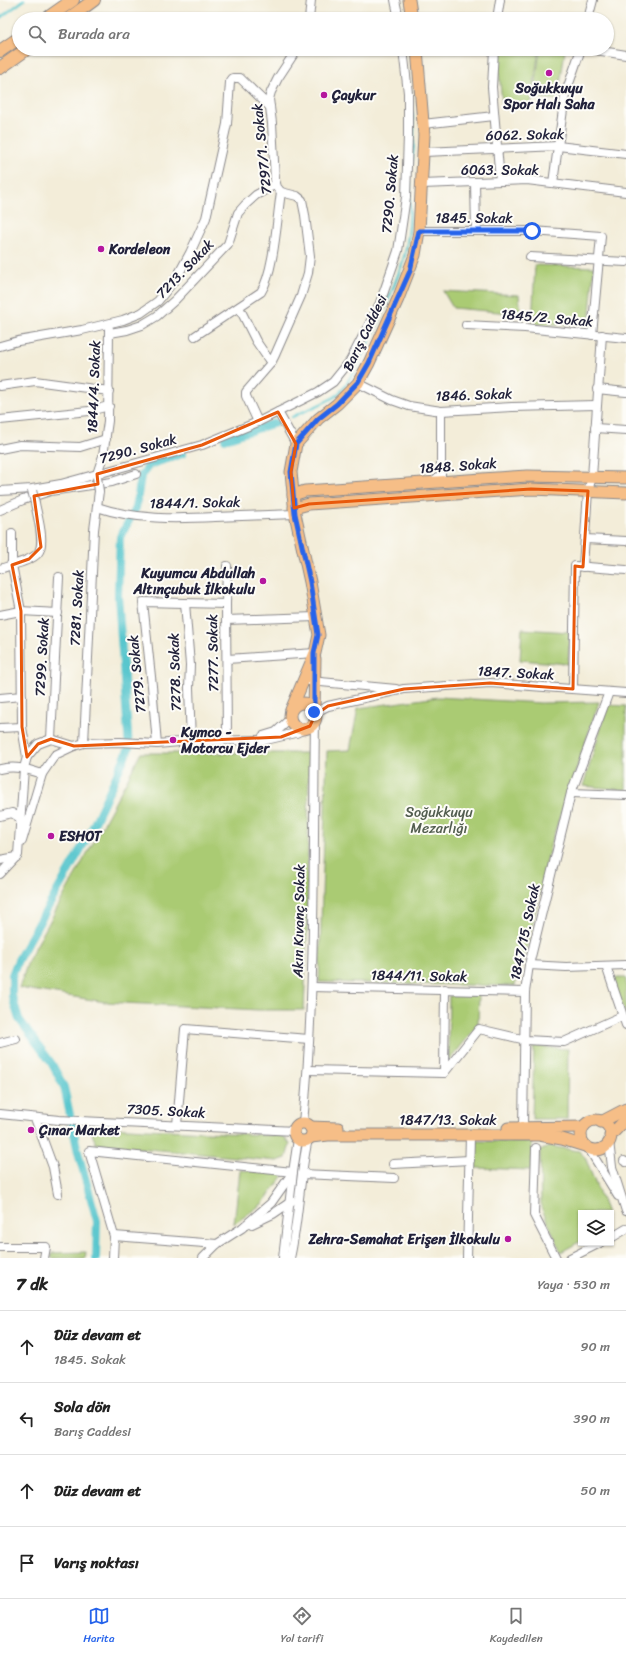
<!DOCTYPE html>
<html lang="tr">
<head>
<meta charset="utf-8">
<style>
  :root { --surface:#fff; --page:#f2f2f2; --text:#222; --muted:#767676; --line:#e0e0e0; --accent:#2563eb }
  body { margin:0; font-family:Sriracha,sans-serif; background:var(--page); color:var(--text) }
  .controls { position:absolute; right:12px; bottom:12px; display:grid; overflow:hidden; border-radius:0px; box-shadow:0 1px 3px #0004 }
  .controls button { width:36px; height:36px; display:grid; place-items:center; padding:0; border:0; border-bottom:1px solid var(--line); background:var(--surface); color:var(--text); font:20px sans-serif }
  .stop { position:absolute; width:12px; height:12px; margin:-9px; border:3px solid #2563eb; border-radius:50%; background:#fff }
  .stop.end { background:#2563eb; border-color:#fff; box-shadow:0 1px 4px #0008 }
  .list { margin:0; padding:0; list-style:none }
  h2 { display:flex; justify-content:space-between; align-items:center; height:52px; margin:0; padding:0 16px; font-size:17px }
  h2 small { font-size:13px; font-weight:400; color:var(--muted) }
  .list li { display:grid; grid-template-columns:26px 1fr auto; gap:12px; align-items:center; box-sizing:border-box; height:72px; padding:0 16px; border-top:1px solid var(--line) }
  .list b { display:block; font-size:15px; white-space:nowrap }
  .list p { margin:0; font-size:13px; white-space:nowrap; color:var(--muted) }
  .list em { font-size:13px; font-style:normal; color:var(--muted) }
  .icon { flex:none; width:22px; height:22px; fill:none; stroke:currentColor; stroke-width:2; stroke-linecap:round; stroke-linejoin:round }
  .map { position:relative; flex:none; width:626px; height:1258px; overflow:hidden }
  .search { position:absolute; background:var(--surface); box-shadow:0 1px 3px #0004; left:12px; right:12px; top:12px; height:44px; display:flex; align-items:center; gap:10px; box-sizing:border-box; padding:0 14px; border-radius:22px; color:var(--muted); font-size:15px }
  .sheet { height:340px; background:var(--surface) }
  nav { display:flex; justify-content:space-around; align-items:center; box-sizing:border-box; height:56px; border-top:1px solid var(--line); background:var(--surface); font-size:11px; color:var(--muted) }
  nav a { display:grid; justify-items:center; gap:2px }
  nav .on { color:var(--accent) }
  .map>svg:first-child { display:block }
  .green { fill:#aacb73; stroke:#667657 }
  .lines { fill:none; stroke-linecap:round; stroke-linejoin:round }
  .stream { stroke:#58c6cd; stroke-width:2.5 }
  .canal { stroke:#58c6cd; stroke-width:8 }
  .minor-casing { stroke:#8a888a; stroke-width:10 }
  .major-casing { stroke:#8a888a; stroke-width:13 }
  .highway-casing { stroke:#8a888a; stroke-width:14 }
  .minor { stroke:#fff; stroke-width:8 }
  .major { stroke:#f6be87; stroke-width:11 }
  .highway { stroke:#f6be87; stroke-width:12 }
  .minor-bridge-casing { stroke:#8a888a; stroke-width:10; stroke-linecap:butt }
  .minor-bridge { stroke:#fff; stroke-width:8 }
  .route { stroke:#2563eb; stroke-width:5 }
  .marked { fill:none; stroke:#e8590c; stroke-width:3; stroke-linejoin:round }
  .poi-dot { fill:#b5179e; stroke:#fdfcf7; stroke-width:1.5 }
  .labels { text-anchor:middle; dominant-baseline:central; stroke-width:4; stroke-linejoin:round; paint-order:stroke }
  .poi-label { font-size:14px; font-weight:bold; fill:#22223b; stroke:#fdfcf7; text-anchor:start }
  .street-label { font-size:14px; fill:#22223b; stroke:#fdfcf7 }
  .park-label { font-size:14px; fill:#525d4f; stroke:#fdfcf7 }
</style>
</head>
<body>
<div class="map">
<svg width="626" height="1258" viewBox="0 0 626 1258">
  <rect width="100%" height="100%" fill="#fdfcf7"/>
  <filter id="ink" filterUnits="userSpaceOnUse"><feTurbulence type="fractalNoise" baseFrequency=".025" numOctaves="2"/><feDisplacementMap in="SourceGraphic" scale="8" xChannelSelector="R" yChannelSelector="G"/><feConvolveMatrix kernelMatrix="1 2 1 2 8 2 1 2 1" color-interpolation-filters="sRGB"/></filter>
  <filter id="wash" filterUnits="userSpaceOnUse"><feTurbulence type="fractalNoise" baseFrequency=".012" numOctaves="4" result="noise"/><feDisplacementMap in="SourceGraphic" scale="16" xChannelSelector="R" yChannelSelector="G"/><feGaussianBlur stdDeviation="0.9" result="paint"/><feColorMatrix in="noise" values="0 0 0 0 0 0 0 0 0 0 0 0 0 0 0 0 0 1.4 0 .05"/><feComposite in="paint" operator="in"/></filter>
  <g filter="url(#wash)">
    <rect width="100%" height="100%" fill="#f3edd9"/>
    <!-- green -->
    <g class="green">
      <path d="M502,49h37l-8,56 -29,-3 -4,-37z"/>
      <path d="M540,49l25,1 -7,50 -24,-3z"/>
      <path d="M535,265l59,2 -5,58 -57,-1z"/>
      <path d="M443,291l76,4 2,19 -68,-6z"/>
      <path d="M522,629l48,3 -2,32 -48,-4z"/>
      <path d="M438,697l103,6 58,-1 -48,141 -28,123 -6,4 -2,16 -196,-4 8,-231 23,-1 8,-42z"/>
      <path d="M608,705l18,1v84l-43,-4z"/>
      <path d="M141,753h168l-2,181 -3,76h-46l-153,-8 -86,-14 10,-29 82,-149z"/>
      <path d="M610,978h16v37z"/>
      <path d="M479,995l-1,30 -30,37 1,-66z"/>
      <path d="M534,1046l34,3 -1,70h-35z"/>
      <path d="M89,1126l194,10 7,8 -4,14 -9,3 -181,-17z"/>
      <path d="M477,1141l55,1v28l-57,-2z"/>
      <path d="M550,1146l29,5 6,6 22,56h-26v28l-20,11 -20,-45 -1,-56z"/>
      <path d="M240,1170l45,4 -23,30 -28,20z"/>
      <path d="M86,1252l-1,6h-34l1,-5z"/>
    </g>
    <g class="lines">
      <!-- stream -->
      <g class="stream">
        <path d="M0,18l24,-18"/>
        <path d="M410,169c5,-19 4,-36 2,-56"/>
        <path d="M292,417c12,-6 33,-14 44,-21 19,-15 59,-110 67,-135 8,-26 7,-53 7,-79"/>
      </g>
      <!-- canal -->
      <g class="canal">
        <path d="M225,439l50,-16"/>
        <path d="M96,1258l1,-37 -19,-69 -14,-65 -12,-23 -33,-45 -7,-23v-21l6,-15 72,-127 39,-85 -11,-152 2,-59 16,-29 5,-32 8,-11 33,-11"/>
      </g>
    </g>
  </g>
  <g filter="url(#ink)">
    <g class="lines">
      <defs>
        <g id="minor">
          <path d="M395,0l4,19"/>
          <path d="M309,19l2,-19"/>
          <path d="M497,19l3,-19"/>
          <path d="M588,19l5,-19"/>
          <path d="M494,49l-2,38 8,94"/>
          <path d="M589,49l37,6"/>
          <path d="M423,124l71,-8"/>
          <path d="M424,152l134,-6 68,8"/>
          <path d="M475,182l1,49"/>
          <path d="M553,183l12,-88 16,-46"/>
          <path d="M422,184l105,-4 99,12"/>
          <path d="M419,231h113l69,5 -9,99"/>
          <path d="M530,257l96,5"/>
          <path d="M239,307l17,34 15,22"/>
          <path d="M466,325l59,3 101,10"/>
          <path d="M110,333l17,-3 15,-5 15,-9 18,-16 53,-56 10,-31 7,-8 11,-10 20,-11"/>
          <path d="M195,336l66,-44c13,-20 16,-74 20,-100l-4,-5 -2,-7 -3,-57 -3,-24 2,-7 7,-14 19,-29"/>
          <path d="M0,346l18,-5 64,-11 41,-10 18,-7 17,-12 19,-24 13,-24 16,-35 21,-94 3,-42 3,-4h7l30,29"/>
          <path d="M358,383l34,17 17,6 32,5 71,-4 84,-2"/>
          <path d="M0,386l35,-5 74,10"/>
          <path d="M597,389l29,3"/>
          <path d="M278,412l18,32"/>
          <path d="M0,420l89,-9 20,-5"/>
          <path d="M258,422l-12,-26v-4l25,-29 4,-8 26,-59 7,-23 2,-17 -5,-41 -3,-15 -5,-4 -16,-4"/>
          <path d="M595,428l31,2"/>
          <path d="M0,449l20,-4 60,2 26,-8"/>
          <path d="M97,477v-3l6,-18 5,-35 1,-92"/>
          <path d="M432,482l9,-7v-64"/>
          <path d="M0,491l32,-2 29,-5 141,-39 56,-23 60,-30 15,-10 17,-21 30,-58 18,-52 8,-54 2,-62v-42l-5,-44"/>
          <path d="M97,507c38,13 79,12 118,10 27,-1 53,-2 80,-3"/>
          <path d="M0,510l23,-10 27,-9 62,-9 24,-8"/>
          <path d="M585,539l41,2"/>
          <path d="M583,567l5,-76 4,-14 10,-142"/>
          <path d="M0,569c10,-4 32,-8 38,-16 8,-10 -1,-38 -3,-50"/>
          <path d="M185,603l5,62 -1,23 2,53"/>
          <path d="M0,615l21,-4 37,2"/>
          <path d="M226,620l90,-3"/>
          <path d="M227,659l88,-6"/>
          <path d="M310,681l86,8"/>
          <path d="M573,689l2,-123 51,4"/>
          <path d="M0,698l22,-2"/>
          <path d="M315,715l7,-6 6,-3 76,-17 86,-6 136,10"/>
          <path d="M0,728l22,-1"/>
          <path d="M263,736l13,-4 14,-13"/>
          <path d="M51,739l8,-162"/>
          <path d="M227,740l-1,-136 1,-38"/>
          <path d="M84,743l10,-213 5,-39"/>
          <path d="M157,744l-5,-58 -9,-84 83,2"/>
          <path d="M27,757l11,-13 13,-5 23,7 10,-3 36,-1 37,2 34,-3 75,-1 30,-7 11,-5"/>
          <path d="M0,769c15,-4 27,0 42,5"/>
          <path d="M571,793l55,2"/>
          <path d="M0,816l12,-3 8,5"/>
          <path d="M22,841l20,-67 13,-19 19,-9"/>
          <path d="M0,860l17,-3"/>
          <path d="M0,874l18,-19 6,-87 3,-11 -5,-30 -1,-116 -9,-46v-32"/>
          <path d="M529,965l37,2 60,-2"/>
          <path d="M606,966l20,59"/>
          <path d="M312,987l213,5"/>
          <path d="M445,989l-1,84 35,-44 47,11 38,2 58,-26"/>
          <path d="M0,1043l16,-4"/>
          <path d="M308,1070l136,3"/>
          <path d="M0,1114l59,6 236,11"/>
          <path d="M35,1118l18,49 5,27"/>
          <path d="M303,1123c13,-134 10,-269 12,-404"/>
          <path d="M177,1125l8,-96 124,10"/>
          <path d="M523,1128l2,-136 4,-27 42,-172 38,-101"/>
          <path d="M609,1141l3,26 14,44"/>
          <path d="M536,1148l-2,67 22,43"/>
          <path d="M589,1149l29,47"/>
          <path d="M624,1161l2,1"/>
          <path d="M393,1164l77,-4"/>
          <path d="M302,1174l92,4"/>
          <path d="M252,1224l21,-10 19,-13"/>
          <path d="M114,1236l-25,-85 204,21 -10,86"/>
          <path d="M611,1238l15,-9"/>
          <path d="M0,1247h46l-2,11"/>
          <path d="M113,1258l1,-22 103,8"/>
          <path d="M203,1258l14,-14 25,-16 29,-25 22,-31 5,-33"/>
          <path d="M290,1258c9,-39 9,-80 18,-119"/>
          <path d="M467,1258l3,-123"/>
          <path d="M570,1258l30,-15"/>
        </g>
        <g id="major">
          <path d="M409,0l3,19"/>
          <path d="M293,495l12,-4 222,-15 99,2"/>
          <path d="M294,508l15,-4 222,-15 95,4"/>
          <circle cx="303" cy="716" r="13"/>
          <path d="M291,710l24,-57 4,-18 -9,-53 -15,-68 -4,-42 5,-28 22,-25 19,-15 21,-21 11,-20 29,-64 17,-44 4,-24 5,-96 -7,-86"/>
          <path d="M314,712l1,-53"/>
          <circle cx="596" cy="1135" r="15"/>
          <path d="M601,1122l25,-13"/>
          <circle cx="303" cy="1132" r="9"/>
          <path d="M310,1127l28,1"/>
          <path d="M508,1128l75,-1"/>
          <path d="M610,1136l16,-17"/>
          <path d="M311,1137l17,-2h211l23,4 23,7"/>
        </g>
        <g id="highway">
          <path d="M46,19l27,-19"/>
          <path d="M68,19l26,-19"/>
          <path d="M0,51l19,-13"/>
          <path d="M0,68l27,-19"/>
        </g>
      </defs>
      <!-- minor casing -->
      <use href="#minor" class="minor-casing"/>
      <!-- major casing -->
      <use href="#major" class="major-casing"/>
      <!-- highway casing -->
      <use href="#highway" class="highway-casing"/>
      <!-- minor -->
      <use href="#minor" class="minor"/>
      <!-- major -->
      <use href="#major" class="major"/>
      <!-- highway -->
      <use href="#highway" class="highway"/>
      <defs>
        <g id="minor-bridge">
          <path d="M97,477l2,14"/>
          <path d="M32,490l3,13"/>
        </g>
      </defs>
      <!-- minor-bridge casing -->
      <use href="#minor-bridge" class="minor-bridge-casing"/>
      <!-- minor-bridge -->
      <use href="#minor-bridge" class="minor-bridge"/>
    </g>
  </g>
  <g class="lines" filter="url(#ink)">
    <!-- route -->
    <path class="route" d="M314,712v-59l4,-18 -8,-53 -15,-68 -4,-42 5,-28 22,-25 19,-15 21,-22 11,-19 41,-92 9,-40h113"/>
  </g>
  <!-- marked area -->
  <path class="marked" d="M278,412l18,32 -5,28 3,36 15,-4 222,-15 57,2 -5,76 -8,-1 -2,123 -83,-6 -86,6 -76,17 -13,9 -5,11 -29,11 -207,9 -23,-7 -13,5 -11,13 -5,-30 -1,-116 -9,-46 17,-6 12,-12 -7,-51 64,-12 -1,-10 105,-29z"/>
  <!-- markers -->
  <g class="poi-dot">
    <circle cx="549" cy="73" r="4"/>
    <circle cx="324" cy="95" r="4"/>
    <circle cx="101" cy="249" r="4"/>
    <circle cx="263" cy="581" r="4"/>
    <circle cx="173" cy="740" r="4"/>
    <circle cx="51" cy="836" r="4"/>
    <circle cx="31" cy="1130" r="4"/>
    <circle cx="508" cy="1239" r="4"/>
  </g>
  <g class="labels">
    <!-- poi labels -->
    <g class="poi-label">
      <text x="549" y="88" text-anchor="middle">Soğukkuyu<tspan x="549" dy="16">Spor Halı Saha</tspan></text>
      <text x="332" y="95">Çaykur</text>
      <text x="109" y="249">Kordeleon</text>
      <text x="255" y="573" text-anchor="end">Kuyumcu Abdullah<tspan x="255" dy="16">Altınçubuk İlkokulu</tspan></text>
      <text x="181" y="732">Kymco -<tspan x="181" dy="16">Motorcu Ejder</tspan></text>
      <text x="59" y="836">ESHOT</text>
      <text x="39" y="1130">Çınar Market</text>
      <text x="500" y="1239" text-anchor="end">Zehra-Semahat Erişen İlkokulu</text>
    </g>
    <!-- street labels -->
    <g class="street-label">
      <text transform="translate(525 135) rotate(-1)">6062. Sokak</text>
      <text transform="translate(262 149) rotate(-96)">7297/1. Sokak</text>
      <text x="500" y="170">6063. Sokak</text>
      <text transform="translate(390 194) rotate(-85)">7290. Sokak</text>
      <text x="474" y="218">1845. Sokak</text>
      <text transform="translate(185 269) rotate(-46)">7213. Sokak</text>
      <text transform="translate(547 318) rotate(5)">1845/2. Sokak</text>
      <text transform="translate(365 333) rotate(-64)">Barış Caddesi</text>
      <text transform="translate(94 387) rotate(-88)">1844/4. Sokak</text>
      <text transform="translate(474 395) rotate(-2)">1846. Sokak</text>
      <text transform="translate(138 449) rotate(-15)">7290. Sokak</text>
      <text transform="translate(458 466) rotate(-4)">1848. Sokak</text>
      <text transform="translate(195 503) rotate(-1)">1844/1. Sokak</text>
      <text transform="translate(77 608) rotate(-87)">7281. Sokak</text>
      <text transform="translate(213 653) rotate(-91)">7277. Sokak</text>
      <text transform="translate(42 657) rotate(-87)">7299. Sokak</text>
      <text transform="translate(175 672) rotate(-92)">7278. Sokak</text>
      <text transform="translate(516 673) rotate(3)">1847. Sokak</text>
      <text transform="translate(137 674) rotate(-96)">7279. Sokak</text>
      <text transform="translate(299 921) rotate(-89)">Akın Kıvanç Sokak</text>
      <text transform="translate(525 932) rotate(-78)">1847/15. Sokak</text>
      <text transform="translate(419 976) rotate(1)">1844/11. Sokak</text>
      <text transform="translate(166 1111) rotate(3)">7305. Sokak</text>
      <text x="448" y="1120">1847/13. Sokak</text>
    </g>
    <!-- park labels -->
    <g class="park-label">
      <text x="439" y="812">Soğukkuyu<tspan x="439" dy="16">Mezarlığı</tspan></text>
    </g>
  </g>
</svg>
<div class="controls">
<button><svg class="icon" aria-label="layers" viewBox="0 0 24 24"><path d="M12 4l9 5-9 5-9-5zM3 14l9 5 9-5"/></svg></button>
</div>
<div class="stop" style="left:532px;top:231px"></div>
<div class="stop end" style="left:314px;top:712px"></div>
<div class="search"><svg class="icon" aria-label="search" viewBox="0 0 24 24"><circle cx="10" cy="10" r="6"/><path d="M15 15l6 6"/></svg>Burada ara</div>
</div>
<section class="sheet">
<h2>7 dk<small>Yaya · 530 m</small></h2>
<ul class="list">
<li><svg class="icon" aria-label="ahead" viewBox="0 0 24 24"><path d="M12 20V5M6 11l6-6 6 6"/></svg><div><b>Düz devam et</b><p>1845. Sokak</p></div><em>90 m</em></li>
<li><svg class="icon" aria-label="left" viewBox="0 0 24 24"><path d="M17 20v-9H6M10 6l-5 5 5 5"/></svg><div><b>Sola dön</b><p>Barış Caddesi</p></div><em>390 m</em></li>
<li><svg class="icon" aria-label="ahead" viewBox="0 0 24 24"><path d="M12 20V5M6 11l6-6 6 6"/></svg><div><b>Düz devam et</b></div><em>50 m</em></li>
<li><svg class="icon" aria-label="arrive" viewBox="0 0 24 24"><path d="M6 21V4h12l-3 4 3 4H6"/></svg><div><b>Varış noktası</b></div></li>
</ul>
</section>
<nav>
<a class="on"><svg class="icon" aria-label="map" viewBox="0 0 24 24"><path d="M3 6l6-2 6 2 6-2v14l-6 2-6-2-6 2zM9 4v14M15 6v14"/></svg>Harita</a>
<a><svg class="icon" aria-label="directions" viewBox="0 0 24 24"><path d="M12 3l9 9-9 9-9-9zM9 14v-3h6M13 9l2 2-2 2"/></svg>Yol tarifi</a>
<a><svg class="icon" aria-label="saved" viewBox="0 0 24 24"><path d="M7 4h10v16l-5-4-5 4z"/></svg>Kaydedilen</a>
</nav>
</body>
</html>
